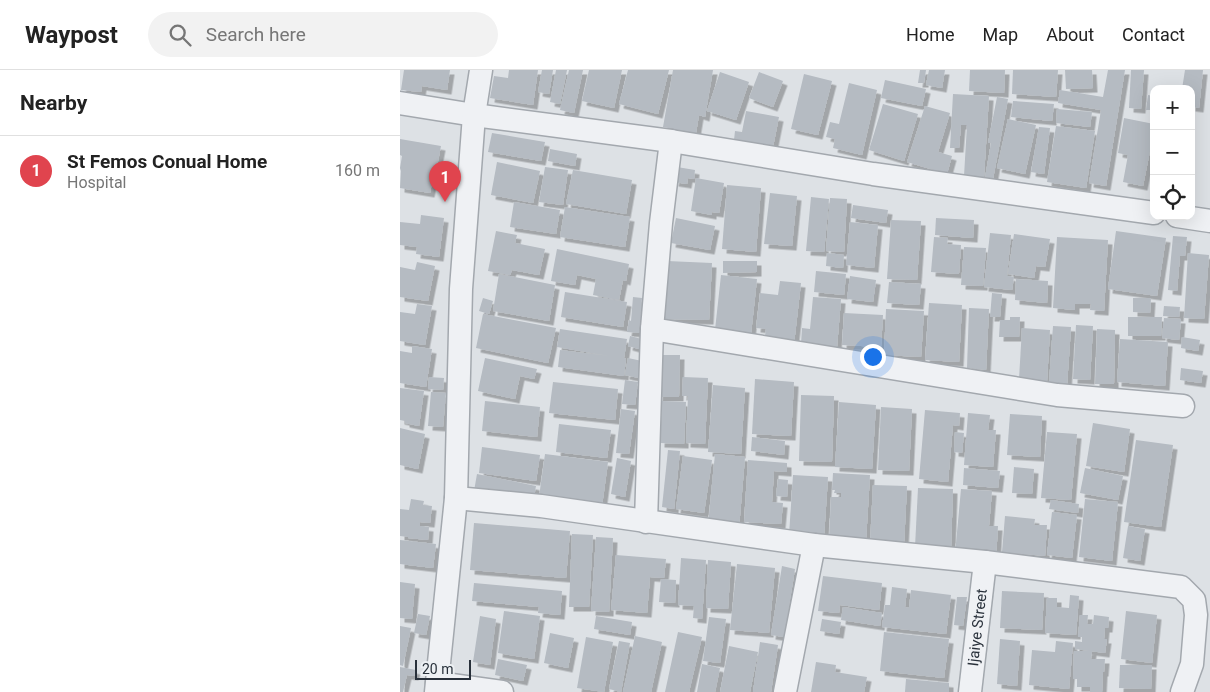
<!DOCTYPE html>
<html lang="en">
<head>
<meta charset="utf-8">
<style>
  :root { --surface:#fff; --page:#f2f2f2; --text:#222; --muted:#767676; --line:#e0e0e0; --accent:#b45309 }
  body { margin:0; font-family:Roboto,sans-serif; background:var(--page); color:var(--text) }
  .controls { position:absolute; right:15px; top:15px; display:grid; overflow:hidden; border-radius:10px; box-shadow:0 5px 20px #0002 }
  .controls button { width:45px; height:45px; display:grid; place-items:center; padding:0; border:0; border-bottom:1px solid var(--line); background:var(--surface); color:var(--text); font:25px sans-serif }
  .scale { position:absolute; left:15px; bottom:12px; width:56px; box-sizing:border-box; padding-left:5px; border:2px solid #28303a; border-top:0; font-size:14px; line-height:18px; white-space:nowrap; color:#28303a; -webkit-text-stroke:4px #ecf0f3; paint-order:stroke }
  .you { position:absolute; left:472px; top:286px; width:18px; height:18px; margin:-12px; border:4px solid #fff; border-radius:50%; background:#1a73e8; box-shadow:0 0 0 8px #1a73e833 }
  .badge { display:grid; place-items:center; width:32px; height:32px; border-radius:50%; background:var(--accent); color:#fff; font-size:16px; font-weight:700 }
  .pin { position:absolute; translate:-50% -41px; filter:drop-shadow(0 1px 2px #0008) }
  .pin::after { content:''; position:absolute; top:26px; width:18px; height:15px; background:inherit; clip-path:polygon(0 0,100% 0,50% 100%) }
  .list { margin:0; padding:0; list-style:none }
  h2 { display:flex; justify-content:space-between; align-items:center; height:65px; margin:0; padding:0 20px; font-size:21px }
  h2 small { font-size:16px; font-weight:400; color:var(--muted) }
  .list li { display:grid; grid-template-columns:32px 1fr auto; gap:15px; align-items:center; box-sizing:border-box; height:70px; padding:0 20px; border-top:1px solid var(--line) }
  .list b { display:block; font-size:19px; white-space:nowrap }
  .list p { margin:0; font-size:16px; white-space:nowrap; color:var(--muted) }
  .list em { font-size:16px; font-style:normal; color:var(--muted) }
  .icon { flex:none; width:28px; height:28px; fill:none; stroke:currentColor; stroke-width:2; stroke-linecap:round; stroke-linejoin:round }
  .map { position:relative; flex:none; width:810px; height:622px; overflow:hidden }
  header { display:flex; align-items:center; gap:30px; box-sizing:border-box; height:70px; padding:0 25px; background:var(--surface); border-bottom:1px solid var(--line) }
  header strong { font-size:24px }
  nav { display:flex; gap:28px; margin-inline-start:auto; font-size:18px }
  .search { width:350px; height:45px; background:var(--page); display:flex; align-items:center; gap:12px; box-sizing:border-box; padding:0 18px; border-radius:28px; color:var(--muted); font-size:19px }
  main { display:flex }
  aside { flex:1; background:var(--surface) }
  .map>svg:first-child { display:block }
  .building { fill:#b5bbc2; filter:url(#shadow) }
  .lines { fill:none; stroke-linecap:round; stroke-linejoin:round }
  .minor-casing { stroke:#a3a8ae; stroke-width:25 }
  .minor { stroke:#eff1f4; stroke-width:22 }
  .labels { text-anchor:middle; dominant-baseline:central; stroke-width:4.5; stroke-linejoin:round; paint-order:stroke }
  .street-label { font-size:15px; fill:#28303a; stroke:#ecf0f3 }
</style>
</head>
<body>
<header>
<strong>Waypost</strong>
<div class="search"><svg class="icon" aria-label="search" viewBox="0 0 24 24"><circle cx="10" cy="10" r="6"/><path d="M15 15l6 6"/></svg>Search here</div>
<nav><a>Home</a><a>Map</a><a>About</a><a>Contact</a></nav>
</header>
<main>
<aside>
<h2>Nearby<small></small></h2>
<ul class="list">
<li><span class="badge" style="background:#e0444e">1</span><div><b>St Femos Conual Home</b><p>Hospital</p></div><em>160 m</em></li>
</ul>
</aside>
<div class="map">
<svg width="810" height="622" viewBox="0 0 810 622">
  <defs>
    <filter id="shadow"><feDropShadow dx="4.5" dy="4.5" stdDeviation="0" flood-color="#0004"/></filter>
  </defs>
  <rect width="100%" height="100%" fill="#dde1e5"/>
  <!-- building -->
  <g class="building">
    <path d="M4,0h46l-3,20 -25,-4 -1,6 -20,-2z"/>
    <path d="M109,0h29l-5,35 -43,-7 4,-22 14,2z"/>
    <path d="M142,0h11l-4,24 -11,-2z"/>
    <path d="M156,0h11l-7,34 -10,-2z"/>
    <path d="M169,0h14l-9,43 -14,-3z"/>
    <path d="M189,0h33l-8,38 -32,-7z"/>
    <path d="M228,0h41l-11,44 -39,-10z"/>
    <path d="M273,0h40l-8,47 -6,-2 -3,18 -33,-6z"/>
    <path d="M520,0h6l-2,13h-6z"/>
    <path d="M529,0h16l-3,18 -16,-3z"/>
    <path d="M570,0h35l-1,23 -35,-2z"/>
    <path d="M613,0h45l-2,27 -44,-3z"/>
    <path d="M665,0h27l1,18 -27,1z"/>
    <path d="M708,0h17l-19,116 -17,-3 12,-73 -43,-7 2,-13 43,7z"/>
    <path d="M731,0h13l-3,39 -12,-1z"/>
    <path d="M785,0h18l-4,38 -8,-1v-18h-9z"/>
    <path d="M320,2l29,10 -13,38 -29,-9z"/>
    <path d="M359,2l24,9 -10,26 -24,-9z"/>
    <path d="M404,4l28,7 -14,54 -27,-6z"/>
    <path d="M485,10l41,9 -4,17 -41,-8z"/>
    <path d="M449,13l28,7 -15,65 -29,-7 2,-9 -9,-2 4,-15 9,2z"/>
    <path d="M553,24l36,2 -5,81 -20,-1 3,-51h-6l-2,23h-9z"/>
    <path d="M748,25l6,1v14h-8z"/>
    <path d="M597,27l11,2 -15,80 -8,-1 6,-35h-3z"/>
    <path d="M613,31l41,3 -2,17 -41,-4z"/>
    <path d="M483,34l35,10 -14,47 -35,-11z"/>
    <path d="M525,36l25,7 -12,39 14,4 -5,18 -40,-12z"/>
    <path d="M657,39l35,3 -2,15 -34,-4z"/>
    <path d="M346,41l33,6 -6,30 -39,-7 1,-9 7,1z"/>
    <path d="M724,48l30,6v7l-11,55 -20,-4 5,-27 -10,-2z"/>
    <path d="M608,49l28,6 -11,49 -28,-6z"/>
    <path d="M656,56l39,5 -9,57 -39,-6z"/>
    <path d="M639,57l11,1 -6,46 -13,-2z"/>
    <path d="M92,63l53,9 -4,19 -53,-9z"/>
    <path d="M0,69l41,7 -6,31h-2l-3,16 -30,-5 1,-17 -1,-3 2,-12 -2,-1z"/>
    <path d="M150,79l27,5 -2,12 -27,-5z"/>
    <path d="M97,92l43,9 -7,32 -42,-8z"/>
    <path d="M145,97l23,3 -5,35 -24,-3z"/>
    <path d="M277,97l18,3 -1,9 -6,-1 -1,6 -13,-2z"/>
    <path d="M173,100l59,10 -6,34 -60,-10z"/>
    <path d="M296,108l28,5 -5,30 -7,-1v3l-21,-4z"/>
    <path d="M327,115l34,3 -5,64 -34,-3z"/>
    <path d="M370,123l27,3 -5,50 -28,-2z"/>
    <path d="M411,127l18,2 -5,53 -18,-1z"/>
    <path d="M430,128l17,1 -3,53 -18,-1z"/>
    <path d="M114,132l46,8 -4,24 -46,-7z"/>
    <path d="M453,135l35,5 -2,13 -35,-5z"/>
    <path d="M165,137l65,10 -5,30 -65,-10z"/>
    <path d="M21,145l23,3 -5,39 -23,-3 1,-7 -17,-2v-23l20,2z"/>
    <path d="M276,148l39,8 -5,24 -39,-7z"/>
    <path d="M536,148l38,2 -1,18 -38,-3z"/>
    <path d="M491,150l30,1 -4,59 -30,-1z"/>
    <path d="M450,152l28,3 -4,43 -28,-3z"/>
    <path d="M96,161l21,4 -2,8 30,6 -6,26 -27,-5 -2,5 -22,-4z"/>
    <path d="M716,161l50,7 -9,58 -49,-7z"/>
    <path d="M590,163l21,2 -4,41 7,1 -2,13 -28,-3z"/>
    <path d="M614,164l36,5 -5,28 -9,-1 -2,12 -26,-4z"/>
    <path d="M773,166l14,1 -2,19h-5l-3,35 -9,-1z"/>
    <path d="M534,167l14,1 -1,6 14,1 -2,29 -28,-2z"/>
    <path d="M657,167l51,3 -4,71 -14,-1 1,-6h-16v6l-22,-2z"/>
    <path d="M564,177l22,1 -3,38 -22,-1z"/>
    <path d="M157,179l72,15 -3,17 -3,-1 -4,20 -26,-5 3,-16 -19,-4 -2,10 -24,-4z"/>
    <path d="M427,183l17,2 -1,13 -17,-2z"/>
    <path d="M788,183l21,2 -5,64 -20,-1z"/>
    <path d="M267,191l45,2 -3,57 -45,-1z"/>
    <path d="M323,191h34v11l-34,1z"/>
    <path d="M17,192l18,4 -7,35 -28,-4v-30l15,3z"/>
    <path d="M416,201l30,3 -2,21 -30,-3z"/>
    <path d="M99,204l56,11 -6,36 -56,-10z"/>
    <path d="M321,205l36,4 -6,55 -36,-4z"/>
    <path d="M450,206l26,4 -3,22 -26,-3z"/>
    <path d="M616,209l32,2 -1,22 -32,-3z"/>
    <path d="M380,211l21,2 -7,61h-30l2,-15 -10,-1 4,-35 18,2z"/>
    <path d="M489,212l32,2 -2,21 -32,-2z"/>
    <path d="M165,222l62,10 -4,25 -62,-10z"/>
    <path d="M592,223l10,1 -2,23h-10z"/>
    <path d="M233,227l9,1 -3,35 -12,-1 2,-12 2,1z"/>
    <path d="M413,227l28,2 -4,48 -36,-3 1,-16 8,1z"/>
    <path d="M83,228l10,3 -4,13 -10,-3z"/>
    <path d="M733,228h18l-1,15 -17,-1z"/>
    <path d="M529,233l33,2 -3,57 -34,-2z"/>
    <path d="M17,234l15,2 -7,39 -25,-4v-29l15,2z"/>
    <path d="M764,236l16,1 -1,10 -16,-1z"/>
    <path d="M569,238l20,1 -3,61 -19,-2z"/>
    <path d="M486,239l38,2 -3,46 -37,-2z"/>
    <path d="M444,243l39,2 -2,32 -39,-2z"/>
    <path d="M83,244l73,14 -8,35 -72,-15z"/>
    <path d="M610,247h10l-1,20h-20l1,-17h10z"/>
    <path d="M728,247h34l-1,19h-33z"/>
    <path d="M764,248l17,1 -2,21 -17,-2z"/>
    <path d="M676,255l17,1 -3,54 -17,-1z"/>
    <path d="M653,256l18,1 -4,59 -18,-2z"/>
    <path d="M622,258l28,2 -3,51 -28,-2z"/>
    <path d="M160,259l67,10 -3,19 2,1 -2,17 -66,-9 2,-17 49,6 -52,-9z"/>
    <path d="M697,259l18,1 -1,54h-19z"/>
    <path d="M230,266l12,3 -3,10 -11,-3z"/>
    <path d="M782,267l18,3 -2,11 -17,-3z"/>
    <path d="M720,269l48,3 -3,44 -48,-4z"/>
    <path d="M12,276l20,3 -6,38 -26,-4v-32l12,2z"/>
    <path d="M260,285h20l-1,42h-21z"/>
    <path d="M85,288l52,11 -3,10 -14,-3 -5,23 -37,-8z"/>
    <path d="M228,288l14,3 -3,17 -14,-3z"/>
    <path d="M781,298l22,3 -2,12 -21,-3z"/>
    <path d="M29,307l15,1 -1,12 -15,-1z"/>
    <path d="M283,307l25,1 -3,66 -19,-1 2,-47h-6z"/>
    <path d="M355,309l39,3 -3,54 -39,-2z"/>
    <path d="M225,310l13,2 -3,23 -13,-1z"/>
    <path d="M153,312l65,7 -3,31 -66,-7z"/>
    <path d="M313,315l32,3 -4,66 -33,-2z"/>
    <path d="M0,318l24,3 -5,35 -14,-3v-2l-5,-1z"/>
    <path d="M31,322l15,1 -3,34 -15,-1z"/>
    <path d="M401,325l33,1 -2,66 -33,-1z"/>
    <path d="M85,331l55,6 -3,30 -55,-6z"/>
    <path d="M262,331l24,1 -2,42 -24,-1z"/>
    <path d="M439,332l37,3 -4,64 -37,-2z"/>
    <path d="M481,337l31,2 -3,62 -31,-1z"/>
    <path d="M221,339l14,2 -6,43 -13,-1z"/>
    <path d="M525,340l35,3 -1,13 -6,-1 -5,57 -29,-3z"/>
    <path d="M568,343l22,2 -2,15h8l-3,37 -29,-2z"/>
    <path d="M610,344l32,2 -2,41 -33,-2z"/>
    <path d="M693,353l37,6 -6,43 -38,-6z"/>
    <path d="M159,354l52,6 -4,28 -51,-6z"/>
    <path d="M0,358l25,6 -7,35 -18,-4z"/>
    <path d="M555,362l9,1 -2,20 -8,-1z"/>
    <path d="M647,362l30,2 -6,66 -30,-2z"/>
    <path d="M352,367l33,4 -1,14 -33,-4z"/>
    <path d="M736,370l37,5 -12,82 -37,-5z"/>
    <path d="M82,377l58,8 -4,26 -57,-8z"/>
    <path d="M268,380l12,1 -6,58 -12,-2z"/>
    <path d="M145,384l63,8 -6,44 -63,-9z"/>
    <path d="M315,384l30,3 -6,71 -31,-3z"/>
    <path d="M283,386l29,4 -8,53 -28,-4z"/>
    <path d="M217,388l14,3 -6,36 -14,-3z"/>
    <path d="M348,390l39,3v9l-13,-1 -2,31 11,1 -2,21 -37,-2z"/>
    <path d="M614,397l20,2 -2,25 -20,-1z"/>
    <path d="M564,398l36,3 -2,17 -35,-3z"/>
    <path d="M685,398l38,8 -5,24 -38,-7z"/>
    <path d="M433,403l37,2 -4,66 -37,-2 2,-42h10v-4h-7l1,-3h-3z"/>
    <path d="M77,404l59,12 -3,16 -59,-11z"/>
    <path d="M393,405l35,2 -4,60 -35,-2z"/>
    <path d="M378,409l10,1 -1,17 -11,-1z"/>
    <path d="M473,415l34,1 -3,59 -34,-1z"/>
    <path d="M518,418l35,1 -2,60 -36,-2z"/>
    <path d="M561,419l31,2 -3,35h9l-2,32 -41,-4z"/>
    <path d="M11,429l13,2 -1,4 9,1 -2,17 -10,-1v4l9,1 -1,13 -20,-2v-1l-8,-1v-27l9,1z"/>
    <path d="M685,429l33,3 -6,59 -33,-4z"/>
    <path d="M651,430l28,4 -1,9 -29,-4z"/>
    <path d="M652,442l25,3 -5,43 -25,-3z"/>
    <path d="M605,446l30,3 -1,6h13l-2,31 -43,-4z"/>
    <path d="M74,453l96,8 -4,47 -96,-8z"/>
    <path d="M728,456l17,3 -5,32 -17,-3z"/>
    <path d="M172,464l21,1 -4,72h-20z"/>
    <path d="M196,467l17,1 -4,74 -18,-1z"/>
    <path d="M0,470l36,4 -3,24 -33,-4z"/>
    <path d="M216,485l50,4 -2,19 -14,-1 -3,36 -36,-3z"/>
    <path d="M281,488l25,2 -4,59 -9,-1 1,-12 -16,-1z"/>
    <path d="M308,490l23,2 -3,47 -22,-1z"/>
    <path d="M337,494l38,4 -6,65 -39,-3z"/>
    <path d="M382,496l13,3 -11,68 -13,-2z"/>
    <path d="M423,506l59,7 -3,27 -39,-5 -1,8 -21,-2z"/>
    <path d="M261,509l15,1 -1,23 -16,-1z"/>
    <path d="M0,512l15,2 -3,35 -12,-1z"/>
    <path d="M74,513l88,8 -2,24 -22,-2 1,-6 -67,-6z"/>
    <path d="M492,517l15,2 -2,18 4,1 2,-18 40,5 -5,39 -64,-7 3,-22h5z"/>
    <path d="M602,521l42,2 -2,37 -42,-2z"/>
    <path d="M670,525l9,1 -3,39 -31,-2 2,-35h10v9l12,1z"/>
    <path d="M557,527h10l-4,29 -9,-1z"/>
    <path d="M443,537l39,6 -2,13 -39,-6z"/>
    <path d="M104,541l36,5 -6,43 -36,-6z"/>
    <path d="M726,541l31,4 -5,48 -31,-4z"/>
    <path d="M18,544l12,2 -4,19 -12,-2z"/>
    <path d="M680,545h8l-1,9h6l1,-9 15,2 -1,11h-3l-1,11h3l-2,14 -30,-4v-8l7,1v-5h-4z"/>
    <path d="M80,546l16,3 -6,46 -17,-3z"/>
    <path d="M196,546l36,6 -2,13 -36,-6z"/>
    <path d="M309,547l17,2 -6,44 -17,-2z"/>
    <path d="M422,549l19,3 -2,12 -19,-3z"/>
    <path d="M0,556l11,2 -8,38 -3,-1z"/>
    <path d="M278,562l24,5 -13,55h-24z"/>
    <path d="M484,562l65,7 -5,39 -64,-7z"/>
    <path d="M150,563l24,5 -6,30 -24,-5z"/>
    <path d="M235,566l27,6 -11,50h-28z"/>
    <path d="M186,567l27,5 -9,50 -27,-4z"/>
    <path d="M600,569l20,2 -3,45 -20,-2z"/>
    <path d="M219,571l11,2 -9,49 -12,-3z"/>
    <path d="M656,571l17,2 -4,46 -40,-4 3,-35 23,2z"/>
    <path d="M360,572l18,3 -7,47h-18z"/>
    <path d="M329,576l29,6 -8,40h-30z"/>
    <path d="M674,581h18l-1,8h14l-1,13h-1l-1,20h-12v-5h-13v-8h-4z"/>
    <path d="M98,589l29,6 -4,16 -28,-6z"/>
    <path d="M416,592l20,3 -1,7 32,5 -3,15h-53z"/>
    <path d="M302,594l18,4 -5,24h-18z"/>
    <path d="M720,595h32l-1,24 -32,-1z"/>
    <path d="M0,597l16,3 -2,6 -7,-1 -4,17h-3z"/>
    <path d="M506,609l43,4v9h-44z"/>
  </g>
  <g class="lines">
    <defs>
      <g id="minor">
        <path d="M0,33l74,12 197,26 202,33 281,39"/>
        <path d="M271,71l-10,82 -9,106 405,66 126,11"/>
        <path d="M777,146l33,5"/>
        <path d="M56,428l85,8 273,39 171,17 196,25 13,13 2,15 -4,49 -10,28"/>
        <path d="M246,452l6,-193"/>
        <path d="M37,613l65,9"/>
        <path d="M36,622l20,-194 5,-209 13,-174 7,-45"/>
        <path d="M385,622l29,-147"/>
        <path id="s1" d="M570,622l15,-130"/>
      </g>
    </defs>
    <!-- minor casing -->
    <use href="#minor" class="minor-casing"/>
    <!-- minor -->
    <use href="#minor" class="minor"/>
  </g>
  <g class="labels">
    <!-- street labels -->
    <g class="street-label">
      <text stroke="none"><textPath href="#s1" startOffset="65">Ijaiye Street</textPath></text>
    </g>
  </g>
</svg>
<div class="controls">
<button>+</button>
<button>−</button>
<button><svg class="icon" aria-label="locate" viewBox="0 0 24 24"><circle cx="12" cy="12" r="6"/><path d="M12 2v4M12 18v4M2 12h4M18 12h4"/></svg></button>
</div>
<div class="scale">20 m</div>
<div class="you"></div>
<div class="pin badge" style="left:45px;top:132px;background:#e0444e">1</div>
</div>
</main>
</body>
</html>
